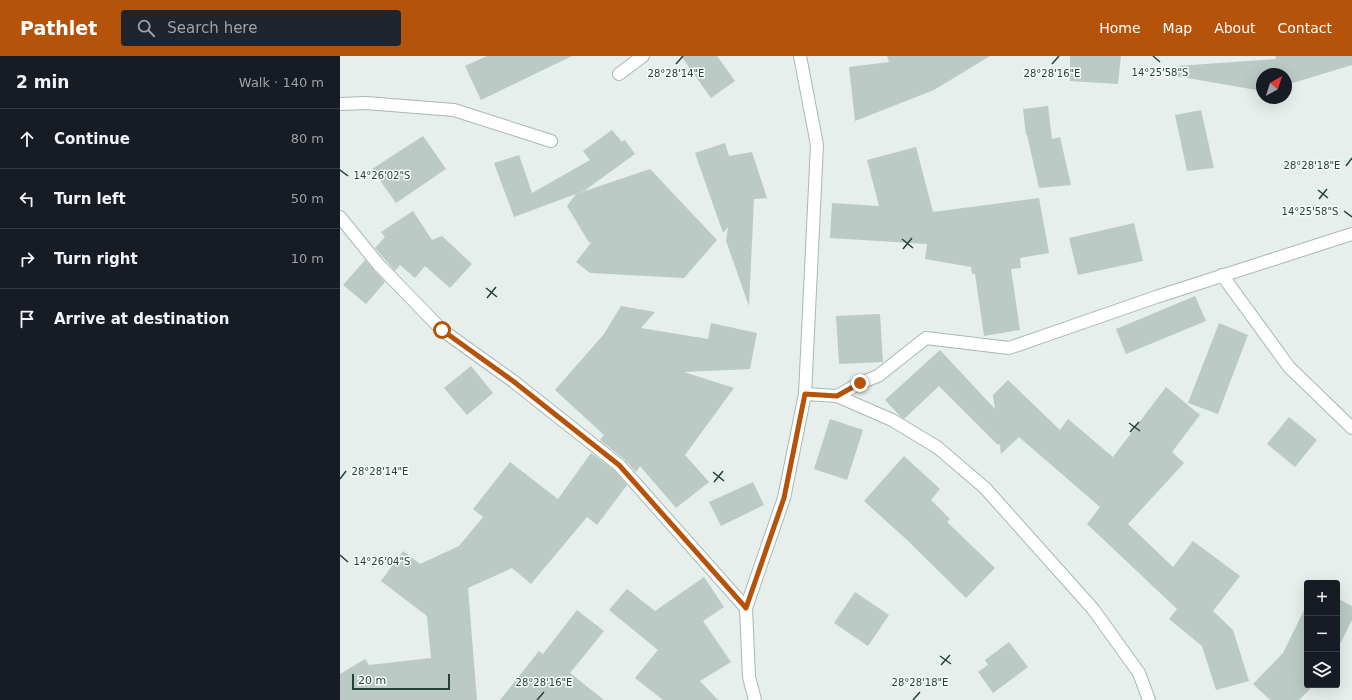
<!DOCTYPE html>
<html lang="en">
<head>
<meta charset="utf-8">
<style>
  :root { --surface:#171b24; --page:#20242c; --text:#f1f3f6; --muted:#9ea1a6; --line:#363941; --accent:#b45309 }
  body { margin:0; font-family:"DejaVu Sans",sans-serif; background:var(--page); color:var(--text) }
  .controls { position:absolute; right:12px; bottom:12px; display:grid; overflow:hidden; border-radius:4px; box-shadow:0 4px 16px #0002 }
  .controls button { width:36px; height:36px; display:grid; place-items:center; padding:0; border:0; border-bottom:1px solid var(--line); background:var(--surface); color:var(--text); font:20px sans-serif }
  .compass { position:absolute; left:916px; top:12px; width:36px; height:36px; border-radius:50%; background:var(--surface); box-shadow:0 4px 16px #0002; rotate:39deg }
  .scale { position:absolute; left:12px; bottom:10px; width:98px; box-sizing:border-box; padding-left:4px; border:2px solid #24423a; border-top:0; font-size:11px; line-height:14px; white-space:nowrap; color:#24423a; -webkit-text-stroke:3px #f7fbf9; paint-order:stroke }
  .stop { position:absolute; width:12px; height:12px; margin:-9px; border:3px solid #b45309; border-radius:50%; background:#fff }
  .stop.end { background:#b45309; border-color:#fff; box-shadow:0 1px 4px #0008 }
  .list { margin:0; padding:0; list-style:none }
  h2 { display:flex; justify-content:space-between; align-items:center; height:52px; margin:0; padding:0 16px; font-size:17px }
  h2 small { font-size:13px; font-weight:400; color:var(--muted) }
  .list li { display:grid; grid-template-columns:26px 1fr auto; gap:12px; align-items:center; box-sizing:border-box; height:60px; padding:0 16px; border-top:1px solid var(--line) }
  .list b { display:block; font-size:15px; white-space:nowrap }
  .list em { font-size:13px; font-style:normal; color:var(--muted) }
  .icon { flex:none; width:22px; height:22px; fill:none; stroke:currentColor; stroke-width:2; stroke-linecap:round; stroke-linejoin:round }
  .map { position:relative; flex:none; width:1012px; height:644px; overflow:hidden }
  header { display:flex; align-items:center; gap:24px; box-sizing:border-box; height:56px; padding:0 20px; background:var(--accent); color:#fff }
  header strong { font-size:19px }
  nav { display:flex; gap:22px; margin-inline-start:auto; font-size:14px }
  .search { width:280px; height:36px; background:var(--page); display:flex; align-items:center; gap:10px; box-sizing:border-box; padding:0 14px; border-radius:4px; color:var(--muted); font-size:15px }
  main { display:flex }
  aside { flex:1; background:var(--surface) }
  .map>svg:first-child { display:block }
  .building { fill:#bbcac4 }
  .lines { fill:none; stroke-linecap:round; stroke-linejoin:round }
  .minor-casing { stroke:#a8b8b2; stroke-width:14 }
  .minor { stroke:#fff; stroke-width:12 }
  .route { stroke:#b45309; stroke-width:5 }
  .ticks { fill:none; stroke:#24423a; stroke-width:1.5 }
  .ticks-label { font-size:10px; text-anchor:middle; fill:#24423a; stroke:#f7fbf9; stroke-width:3; stroke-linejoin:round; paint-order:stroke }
</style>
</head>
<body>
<header>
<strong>Pathlet</strong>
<div class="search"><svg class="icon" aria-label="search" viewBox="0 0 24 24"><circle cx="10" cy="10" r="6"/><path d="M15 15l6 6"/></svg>Search here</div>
<nav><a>Home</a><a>Map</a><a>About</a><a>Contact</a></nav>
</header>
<main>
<aside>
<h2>2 min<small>Walk · 140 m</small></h2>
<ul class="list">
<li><svg class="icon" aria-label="ahead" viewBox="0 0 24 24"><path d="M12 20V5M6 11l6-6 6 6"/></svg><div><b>Continue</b></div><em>80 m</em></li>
<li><svg class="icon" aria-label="left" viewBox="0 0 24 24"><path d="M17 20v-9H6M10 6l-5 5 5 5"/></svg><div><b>Turn left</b></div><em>50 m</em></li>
<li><svg class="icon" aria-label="right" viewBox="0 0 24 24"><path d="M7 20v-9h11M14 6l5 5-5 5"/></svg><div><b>Turn right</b></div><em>10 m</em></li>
<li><svg class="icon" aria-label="arrive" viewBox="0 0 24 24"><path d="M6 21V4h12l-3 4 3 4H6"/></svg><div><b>Arrive at destination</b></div></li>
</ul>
</aside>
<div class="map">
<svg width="1012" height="644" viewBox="0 0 1012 644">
  <rect width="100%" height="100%" fill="#e6efeb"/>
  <!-- building -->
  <g class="building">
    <path d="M147,0h85l-91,44 -16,-34z"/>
    <path d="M341,0h36l18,25 -24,17z"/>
    <path d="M547,0h103l-56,34 -79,31 -6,-54 40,-5z"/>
    <path d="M730,0h51l-3,28 -48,-3z"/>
    <path d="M935,0h77v9l-66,20v-11h-24v17l-86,-15 1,-10 99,-7z"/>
    <path d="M708,50l4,33 8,-2 11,48 -32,3 -12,-53h-1l-3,-26z"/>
    <path d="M861,54l13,58 -27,3 -12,-56z"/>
    <path d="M272,74l10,12 3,-2 10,14 -51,37 -70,26 -20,-54 25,-8 13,38 58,-33 -7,-9z"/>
    <path d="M83,80l23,33 -50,34 -24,-34z"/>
    <path d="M385,87l4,13 23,-4 15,46 -13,1 -5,107 -23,-65 2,-14 -5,6 -28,-80z"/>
    <path d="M576,91l17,65 106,-14 10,55 -29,5 1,10 -10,1 9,61 -36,6 -9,-62h-3l-1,-7 -46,-8 2,-15 -97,-6 2,-35 47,3 -12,-46z"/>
    <path d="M310,113l67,71 -33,38 -94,-5 -14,-11 15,-19 -3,-2 -21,-35 9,-12z"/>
    <path d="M73,155l19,29 10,-4 30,28 -22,24 -25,-22 -10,12 -15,-13 -5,6 -20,-23 10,-11 -4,-5z"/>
    <path d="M794,167l9,38 -65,14 -9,-37z"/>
    <path d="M25,204l20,22 -19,22 -23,-19z"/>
    <path d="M855,240l11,25 -80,33 -10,-25z"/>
    <path d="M281,250l34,6 -14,16 67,11 3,-16 46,10 -7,36 -66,3 50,16 -49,67 24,27 -33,26 -36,-42 -4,6 -12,-13 -24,-19 4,-5 -49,-45 49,-56z"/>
    <path d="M540,258l3,48 -44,2 -3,-48z"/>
    <path d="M879,267l29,12 -30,79 -30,-11z"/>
    <path d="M600,294l55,59 -2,-14 15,-15 52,50 8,-11 45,38 53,-70 34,28 -28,37 12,11 -56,61 45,43 20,-26 47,35 -27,35 20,19 16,51 -33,9 -14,-44 -33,-27 8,-10 -90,-85 13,-17 -81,-70 -18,17 -1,-10 -2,1 -59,-59 -35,33 -4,-3 -15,-16z"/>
    <path d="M131,310l22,27 -26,22 -23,-27z"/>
    <path d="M949,361l28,23 -22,27 -28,-23z"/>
    <path d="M490,363l33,11 -16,50 -33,-11z"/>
    <path d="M251,397l23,17 13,15 -30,40 -10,-8 -56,67 -19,-16 -44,20 9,112h-137v-26l25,-15 4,6 62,-7 -4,-42 -46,-35 22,-30 17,13 39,-18 24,-29 -10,-8 37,-47 48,37z"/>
    <path d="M564,400l36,33 -9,11 19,19 -3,3 48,46 -29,30 -60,-59 -42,-38z"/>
    <path d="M413,426l11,23 -43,21 -12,-24z"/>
    <path d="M364,521l20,30 -21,14 28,41 -31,19 18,19h-55l-28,-22 23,-28 -49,-40 18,-21 28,22z"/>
    <path d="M515,536l34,23 -21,31 -34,-23z"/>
    <path d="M997,542l15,8v14l-15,30z"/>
    <path d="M967,548v81h7l-15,15h-29l-17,-16 30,-31z"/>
    <path d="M237,554l27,21 -34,42 34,27h-104l39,-49 4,3z"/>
    <path d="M669,586l19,25 -35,26 -15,-21 10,-7 -3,-5z"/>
  </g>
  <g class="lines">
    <defs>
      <g id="minor">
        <path d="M279,18l24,-18"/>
        <path d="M0,48l26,-1 88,7 97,31"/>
        <path d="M0,161l38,47 64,66 71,51 106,84 127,143 3,69 6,23"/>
        <path d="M882,219l67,92 63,61"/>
        <path d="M465,338l32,2 23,-13 18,-7 48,-38 83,10 147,-51 196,-63"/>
        <path d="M497,340l55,24 45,27 48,41 108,121 46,64 10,27"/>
        <path d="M406,552l38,-110 21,-104 12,-249 -17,-89"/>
      </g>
    </defs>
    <!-- minor casing -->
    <use href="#minor" class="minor-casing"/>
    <!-- minor -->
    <use href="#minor" class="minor"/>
  </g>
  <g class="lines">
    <!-- route -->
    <path class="route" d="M102,274l71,51 106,84 127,143 38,-110 21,-104 32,2 23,-13"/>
  </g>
  <!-- ticks -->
  <path class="ticks" d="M813,0l7,6M336,8l7,-8M712,8l7,-8M1006,110l6,-8M0,114l8,6M978,134l10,8M979,143l8,-10M1004,155l8,6M562,183l11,9M563,193l9,-11M146,232l11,9M147,242l9,-11M789,367l11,8M790,376l9,-10M373,416l11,9M0,423l6,-8M374,426l9,-11M0,499l8,7M600,600l11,8M601,609l9,-10M197,644l7,-8M573,644l7,-8"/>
  <g class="ticks-label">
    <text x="820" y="20">14°25'58"S</text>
    <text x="336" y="21">28°28'14"E</text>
    <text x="712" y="21">28°28'16"E</text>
    <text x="972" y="113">28°28'18"E</text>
    <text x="42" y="123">14°26'02"S</text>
    <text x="970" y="159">14°25'58"S</text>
    <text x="40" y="419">28°28'14"E</text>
    <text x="42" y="509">14°26'04"S</text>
    <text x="204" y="630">28°28'16"E</text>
    <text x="580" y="630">28°28'18"E</text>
  </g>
</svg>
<div class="controls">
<button>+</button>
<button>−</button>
<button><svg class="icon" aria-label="layers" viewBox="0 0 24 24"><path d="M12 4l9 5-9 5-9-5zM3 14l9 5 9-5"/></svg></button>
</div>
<svg class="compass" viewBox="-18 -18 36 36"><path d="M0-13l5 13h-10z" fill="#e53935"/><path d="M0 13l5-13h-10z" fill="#9ea1a6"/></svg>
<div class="scale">20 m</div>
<div class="stop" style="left:102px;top:274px"></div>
<div class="stop end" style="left:520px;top:327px"></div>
</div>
</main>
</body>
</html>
